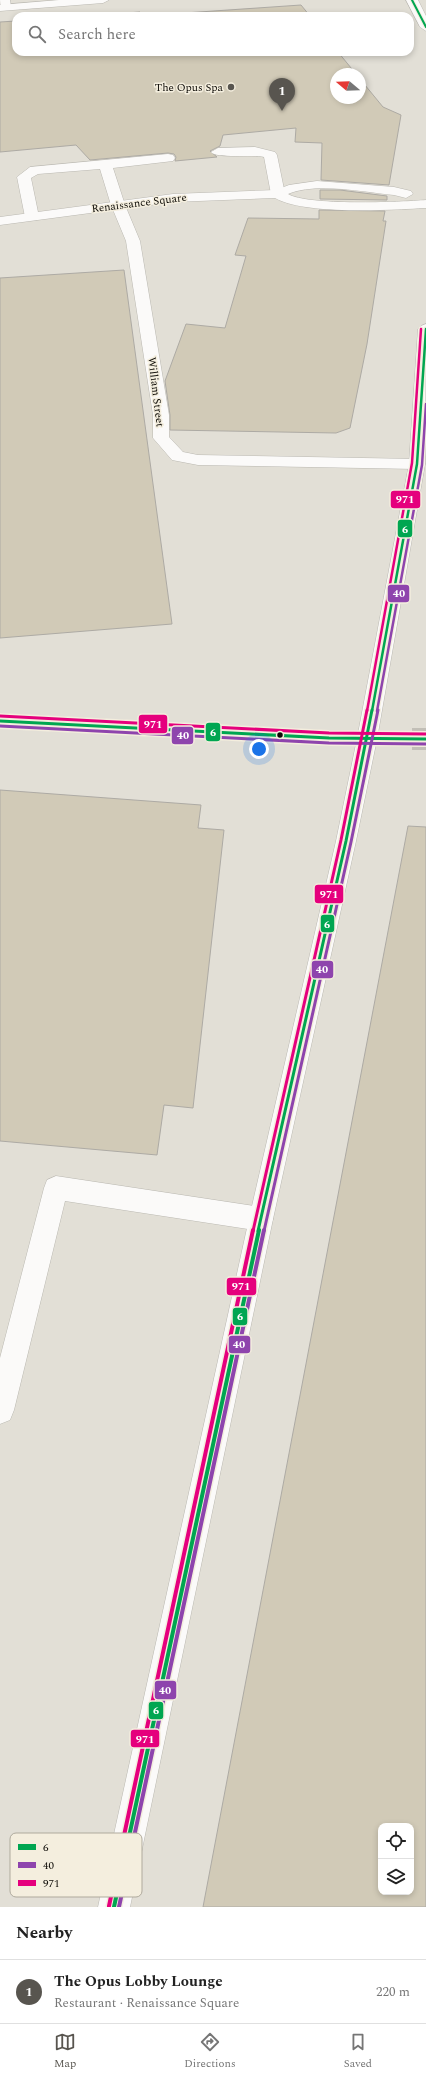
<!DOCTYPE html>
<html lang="en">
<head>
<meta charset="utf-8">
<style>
  :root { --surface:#fff; --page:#f6f6f6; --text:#222; --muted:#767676; --line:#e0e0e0; --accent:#58554f }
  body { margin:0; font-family:Spectral,serif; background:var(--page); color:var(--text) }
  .controls { position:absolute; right:12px; bottom:12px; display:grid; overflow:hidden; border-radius:8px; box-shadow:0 2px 6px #0003 }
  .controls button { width:36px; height:36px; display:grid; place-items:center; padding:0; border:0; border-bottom:1px solid var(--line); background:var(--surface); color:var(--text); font:20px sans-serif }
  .compass { position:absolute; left:330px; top:68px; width:36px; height:36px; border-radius:50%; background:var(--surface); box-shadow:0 2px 6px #0003; rotate:289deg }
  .you { position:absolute; left:259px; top:749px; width:14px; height:14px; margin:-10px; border:3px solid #fff; border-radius:50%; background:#1a73e8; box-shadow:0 0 0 6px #1a73e833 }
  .badge { display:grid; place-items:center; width:26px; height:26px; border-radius:50%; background:var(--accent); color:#fff; font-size:13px; font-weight:700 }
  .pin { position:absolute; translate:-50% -33px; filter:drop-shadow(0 1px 2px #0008) }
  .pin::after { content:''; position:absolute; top:21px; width:14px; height:12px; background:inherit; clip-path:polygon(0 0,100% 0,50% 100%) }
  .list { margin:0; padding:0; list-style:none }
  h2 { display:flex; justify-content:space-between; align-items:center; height:52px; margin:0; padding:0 16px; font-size:17px }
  h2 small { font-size:13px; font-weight:400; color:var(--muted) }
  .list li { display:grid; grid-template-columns:26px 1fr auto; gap:12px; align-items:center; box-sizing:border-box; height:64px; padding:0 16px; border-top:1px solid var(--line) }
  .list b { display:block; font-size:15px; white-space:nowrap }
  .list p { margin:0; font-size:13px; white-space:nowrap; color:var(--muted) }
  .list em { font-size:13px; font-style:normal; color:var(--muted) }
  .icon { flex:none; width:22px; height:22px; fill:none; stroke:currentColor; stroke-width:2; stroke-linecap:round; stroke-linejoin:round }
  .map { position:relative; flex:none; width:426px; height:1907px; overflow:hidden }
  .search { position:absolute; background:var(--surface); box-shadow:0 2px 6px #0003; left:12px; right:12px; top:12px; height:44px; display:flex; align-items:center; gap:10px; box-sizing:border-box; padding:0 14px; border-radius:12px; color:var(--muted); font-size:15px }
  .sheet { height:116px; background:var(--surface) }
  nav { display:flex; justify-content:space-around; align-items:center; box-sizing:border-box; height:56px; border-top:1px solid var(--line); background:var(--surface); font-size:11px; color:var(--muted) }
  nav a { display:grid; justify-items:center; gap:2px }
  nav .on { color:var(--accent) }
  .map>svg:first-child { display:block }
  .building { fill:#d1cab7; stroke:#adaaa4; fill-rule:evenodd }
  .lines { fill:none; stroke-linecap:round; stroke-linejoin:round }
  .secondary-tunnel { stroke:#c2bfb7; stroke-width:22; stroke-dasharray:22 11; stroke-linecap:butt }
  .service-casing { stroke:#bab8b1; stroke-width:1 }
  .minor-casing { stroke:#bab8b1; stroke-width:1 }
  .tertiary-casing { stroke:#bab8b1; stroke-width:1 }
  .secondary-casing { stroke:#bab8b1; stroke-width:1 }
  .primary-casing { stroke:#bab8b1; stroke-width:1 }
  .service { fill:#fbfaf9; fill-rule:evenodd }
  .minor { fill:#fbfaf9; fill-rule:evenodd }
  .tertiary { fill:#fbfaf9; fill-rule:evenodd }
  .secondary { fill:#fbfaf9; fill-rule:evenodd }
  .primary { fill:#fbfaf9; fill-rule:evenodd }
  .bus-1-far3-casing { stroke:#f4eede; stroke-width:4 }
  .bus-1-far2-casing { stroke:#f4eede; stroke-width:5 }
  .bus-1-far1-casing { stroke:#f4eede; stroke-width:6 }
  .bus-1-casing { stroke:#f4eede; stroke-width:7 }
  .bus-2-far2-casing { stroke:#f4eede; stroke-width:5 }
  .bus-2-far1-casing { stroke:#f4eede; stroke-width:6 }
  .bus-2-casing { stroke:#f4eede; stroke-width:7 }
  .bus-3-far2-casing { stroke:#f4eede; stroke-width:5 }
  .bus-3-far1-casing { stroke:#f4eede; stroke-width:6 }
  .bus-3-casing { stroke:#f4eede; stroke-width:7 }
  .bus-1-far3 { stroke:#00a651; stroke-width:2 }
  .bus-1-far2 { stroke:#00a651; stroke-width:2.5 }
  .bus-1-far1 { stroke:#00a651; stroke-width:3 }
  .bus-1 { stroke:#00a651; stroke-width:4 }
  .bus-2-far2 { stroke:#8e44ad; stroke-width:2.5 }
  .bus-2-far1 { stroke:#8e44ad; stroke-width:3 }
  .bus-2 { stroke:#8e44ad; stroke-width:4 }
  .bus-3-far2 { stroke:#e5007d; stroke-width:2.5 }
  .bus-3-far1 { stroke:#e5007d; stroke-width:3 }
  .bus-3 { stroke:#e5007d; stroke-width:4 }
  .poi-dot { fill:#58554f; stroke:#f4eede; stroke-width:1.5 }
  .bus-dot { fill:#0d0b06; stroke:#f4eede; stroke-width:1.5 }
  .labels { text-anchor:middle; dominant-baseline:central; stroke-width:3; stroke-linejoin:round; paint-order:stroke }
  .far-poi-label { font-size:11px; fill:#0d0b06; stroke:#f4eede; text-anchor:end }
  .far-street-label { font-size:11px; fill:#0d0b06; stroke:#f4eede }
  .key { fill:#f4eede; stroke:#afaa9d; stroke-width:1 }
  .key-label { font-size:11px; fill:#0d0b06 }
  .line-badge { stroke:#f4eede; stroke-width:1.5 }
  .badge-label { font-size:11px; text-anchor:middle; font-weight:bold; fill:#fff }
</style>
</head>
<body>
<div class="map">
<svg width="426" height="1907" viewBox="0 0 426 1907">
  <rect width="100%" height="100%" fill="#e2dfd6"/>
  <!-- building -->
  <g class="building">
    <path d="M301,5l9,11h-223l53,-4 1,4z"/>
    <path d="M16,21v31h322l18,22h-20v24h24v-19l23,28 18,8 -12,70 -68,-5 1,-37 -27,-1 1,-14 -73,7 -3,11 -10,5 7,6 -42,4 1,-4 -2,-3 -6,-1 -78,7 -14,-15 -76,7v-130z"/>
    <path d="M320,190h20l47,6v4l-67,-1z"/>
    <path d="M319,210l66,1 -2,10h3l-19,123 -17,84 -14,5 -166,-3v-15l-5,-34 21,-57 39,4 21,-72 -11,-1 13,-37 71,1z"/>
    <path d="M124,270l48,354 -172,14v-360z"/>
    <path d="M0,790l201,15 -3,23 26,2 -31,278 -29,-3 -7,50 -157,-14z"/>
    <path d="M408,826l18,1v1080h-223zM381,1826h30v66h-30z"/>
  </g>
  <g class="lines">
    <!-- secondary-tunnel -->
    <path class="secondary-tunnel" d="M412,739h14"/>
    <defs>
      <g id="service">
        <path d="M0,0h10l1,7 -2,2h-8z"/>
        <path d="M255,147l20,5 2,3 8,39 -2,3 -5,1 -7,-4 -7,-37c-11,-3 -48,2 -53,-5l7,-4z"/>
        <path d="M168,154l5,1 2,3 -2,3 -60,7 12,37 -2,3h-10l-2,-3 -11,-36 -62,5 -7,4 8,39 -2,3h-10l-2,-3 -8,-40 13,-10z"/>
        <path d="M56,1176l205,31 9,4 3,8 -3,8 -9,4 -196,-30 -51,209 -4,10 -10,4v-66l44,-170 3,-8z"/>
      </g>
      <path id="minor" d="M118,201l5,1 2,3 15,36 29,174v22l14,15 15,3 219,4 6,1 2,4 -2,4 -6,1 -219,-4 -26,-5 -19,-22v-23l-27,-174 -15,-36 2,-3z"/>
      <path id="tertiary" d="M317,181l77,6 17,4 2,3 -7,4 -12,-3c-30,-3 -78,-13 -106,-1 20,12 112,8 138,6v8c-35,2 -122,7 -151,-10l-102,4 -173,23v-8l173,-23 103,-4 13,-5z"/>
      <g id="secondary">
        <path d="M59,0h50l-6,3 -103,8v-6z"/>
        <path d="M0,714l329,17 83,1 7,2 3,5 -3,5 -7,2 -83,-1 -329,-17z"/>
      </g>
      <g id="primary">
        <path d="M406,0h12l8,16v15l-6,-4z"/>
        <path d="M426,324l-1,140 -48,275 -21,102 -83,378 -143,688h-32l151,-688 87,-378 21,-102 52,-275 9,-135 3,-3z"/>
      </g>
    </defs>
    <!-- service casing -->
    <use href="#service" class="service-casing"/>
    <!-- minor casing -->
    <use href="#minor" class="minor-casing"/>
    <!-- tertiary casing -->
    <use href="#tertiary" class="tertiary-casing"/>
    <!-- secondary casing -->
    <use href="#secondary" class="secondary-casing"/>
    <!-- primary casing -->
    <use href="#primary" class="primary-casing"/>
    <!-- service -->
    <use href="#service" class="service"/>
    <!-- minor -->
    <use href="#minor" class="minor"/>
    <!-- tertiary -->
    <use href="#tertiary" class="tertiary"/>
    <!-- secondary -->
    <use href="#secondary" class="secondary"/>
    <!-- primary -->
    <use href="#primary" class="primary"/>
    <defs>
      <path id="bus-1-far3" d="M412,0l14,27"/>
      <path id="bus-1-far2" d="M372,711l45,-247 9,-135"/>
      <g id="bus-1-far1">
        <path d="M0,721l329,17 97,1"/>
        <path d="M258,1231l88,-390 26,-131"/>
      </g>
      <path id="bus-1" d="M114,1907l145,-677"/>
      <path id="bus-2-far2" d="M377,711l45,-246 4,-61"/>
      <g id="bus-2-far1">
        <path d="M0,726l329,17 97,1"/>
        <path d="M264,1231l87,-389 27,-132"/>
      </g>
      <path id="bus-2" d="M119,1907l145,-677"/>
      <path id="bus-3-far2" d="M367,711l45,-248 9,-134"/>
      <g id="bus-3-far1">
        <path d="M0,716l329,17 97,1"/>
        <path d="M253,1231l88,-391 26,-130"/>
      </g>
      <path id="bus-3" d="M109,1906l144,-676"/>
    </defs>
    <!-- bus-1-far3 casing -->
    <use href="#bus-1-far3" class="bus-1-far3-casing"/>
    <!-- bus-1-far2 casing -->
    <use href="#bus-1-far2" class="bus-1-far2-casing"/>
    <!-- bus-1-far1 casing -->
    <use href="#bus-1-far1" class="bus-1-far1-casing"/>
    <!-- bus-1 casing -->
    <use href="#bus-1" class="bus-1-casing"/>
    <!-- bus-2-far2 casing -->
    <use href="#bus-2-far2" class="bus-2-far2-casing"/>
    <!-- bus-2-far1 casing -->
    <use href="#bus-2-far1" class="bus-2-far1-casing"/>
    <!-- bus-2 casing -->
    <use href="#bus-2" class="bus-2-casing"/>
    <!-- bus-3-far2 casing -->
    <use href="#bus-3-far2" class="bus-3-far2-casing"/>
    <!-- bus-3-far1 casing -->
    <use href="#bus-3-far1" class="bus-3-far1-casing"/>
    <!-- bus-3 casing -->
    <use href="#bus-3" class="bus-3-casing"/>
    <!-- bus-1-far3 -->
    <use href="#bus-1-far3" class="bus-1-far3"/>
    <!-- bus-1-far2 -->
    <use href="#bus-1-far2" class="bus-1-far2"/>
    <!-- bus-1-far1 -->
    <use href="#bus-1-far1" class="bus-1-far1"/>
    <!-- bus-1 -->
    <use href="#bus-1" class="bus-1"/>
    <!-- bus-2-far2 -->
    <use href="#bus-2-far2" class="bus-2-far2"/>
    <!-- bus-2-far1 -->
    <use href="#bus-2-far1" class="bus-2-far1"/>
    <!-- bus-2 -->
    <use href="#bus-2" class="bus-2"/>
    <!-- bus-3-far2 -->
    <use href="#bus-3-far2" class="bus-3-far2"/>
    <!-- bus-3-far1 -->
    <use href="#bus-3-far1" class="bus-3-far1"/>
    <!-- bus-3 -->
    <use href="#bus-3" class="bus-3"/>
  </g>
  <!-- markers -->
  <circle class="poi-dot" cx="231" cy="87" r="4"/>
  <circle class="bus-dot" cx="280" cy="735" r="3.5"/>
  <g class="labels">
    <!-- far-poi labels -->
    <g class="far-poi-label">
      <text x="223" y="87">The Opus Spa</text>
    </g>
    <!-- far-street labels -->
    <g class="far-street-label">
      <text transform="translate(139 203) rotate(-7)">Renaissance Square</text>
      <text transform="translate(156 392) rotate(83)">William Street</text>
    </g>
  </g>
  <!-- legend -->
  <rect x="10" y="1833" width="132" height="64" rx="6" class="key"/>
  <rect x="18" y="1844" width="18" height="6" fill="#00a651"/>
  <rect x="18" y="1862" width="18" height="6" fill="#8e44ad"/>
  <rect x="18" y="1880" width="18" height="6" fill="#e5007d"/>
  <g class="key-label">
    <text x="43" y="1851">6</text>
    <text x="43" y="1869">40</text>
    <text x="43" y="1887">971</text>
  </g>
  <g class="line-badge">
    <rect x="390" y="490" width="31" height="19" rx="4" fill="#e5007d"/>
    <rect x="397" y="519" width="16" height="19" rx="4" fill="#00a651"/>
    <rect x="387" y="584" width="23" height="19" rx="4" fill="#8e44ad"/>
    <rect x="138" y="714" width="30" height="20" rx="4" fill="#e5007d"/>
    <rect x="205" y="722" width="16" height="20" rx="4" fill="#00a651"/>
    <rect x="171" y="726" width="23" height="19" rx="4" fill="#8e44ad"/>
    <rect x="314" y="884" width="30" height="20" rx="4" fill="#e5007d"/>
    <rect x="320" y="914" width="15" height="19" rx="4" fill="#00a651"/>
    <rect x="311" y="960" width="23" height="19" rx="4" fill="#8e44ad"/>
    <rect x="226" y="1277" width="31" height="19" rx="4" fill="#e5007d"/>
    <rect x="232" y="1307" width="16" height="19" rx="4" fill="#00a651"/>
    <rect x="228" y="1335" width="23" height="19" rx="4" fill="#8e44ad"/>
    <rect x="154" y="1680" width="23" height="20" rx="4" fill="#8e44ad"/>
    <rect x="148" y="1701" width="16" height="19" rx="4" fill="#00a651"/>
    <rect x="130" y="1729" width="30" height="19" rx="4" fill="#e5007d"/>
  </g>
  <g class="badge-label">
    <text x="405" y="503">971</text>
    <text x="405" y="533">6</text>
    <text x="399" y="597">40</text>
    <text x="153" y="728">971</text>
    <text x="213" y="736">6</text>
    <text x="183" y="739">40</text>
    <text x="329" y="898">971</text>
    <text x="327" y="928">6</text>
    <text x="322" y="973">40</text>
    <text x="241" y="1290">971</text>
    <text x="240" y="1320">6</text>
    <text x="239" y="1348">40</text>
    <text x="165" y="1694">40</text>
    <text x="156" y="1714">6</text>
    <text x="145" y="1743">971</text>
  </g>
</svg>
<div class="controls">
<button><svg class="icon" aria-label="locate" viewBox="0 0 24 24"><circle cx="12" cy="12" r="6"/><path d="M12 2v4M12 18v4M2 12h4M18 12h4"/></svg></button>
<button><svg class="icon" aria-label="layers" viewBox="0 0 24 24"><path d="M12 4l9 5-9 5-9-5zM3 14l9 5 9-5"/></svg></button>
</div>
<svg class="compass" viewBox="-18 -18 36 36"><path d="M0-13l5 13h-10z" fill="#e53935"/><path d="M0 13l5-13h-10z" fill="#767676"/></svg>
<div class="you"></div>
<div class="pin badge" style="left:282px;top:111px">1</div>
<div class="search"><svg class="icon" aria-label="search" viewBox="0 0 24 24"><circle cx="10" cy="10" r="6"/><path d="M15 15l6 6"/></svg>Search here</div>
</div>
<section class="sheet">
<h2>Nearby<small></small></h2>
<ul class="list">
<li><span class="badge">1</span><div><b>The Opus Lobby Lounge</b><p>Restaurant · Renaissance Square</p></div><em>220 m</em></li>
</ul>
</section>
<nav>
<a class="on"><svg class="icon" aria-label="map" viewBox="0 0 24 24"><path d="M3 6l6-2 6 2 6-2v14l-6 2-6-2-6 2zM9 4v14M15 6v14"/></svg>Map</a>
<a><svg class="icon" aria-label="directions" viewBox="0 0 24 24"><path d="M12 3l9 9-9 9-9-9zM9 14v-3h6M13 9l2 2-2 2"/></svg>Directions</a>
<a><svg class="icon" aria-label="saved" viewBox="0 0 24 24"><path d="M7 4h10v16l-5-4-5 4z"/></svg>Saved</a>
</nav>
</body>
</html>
